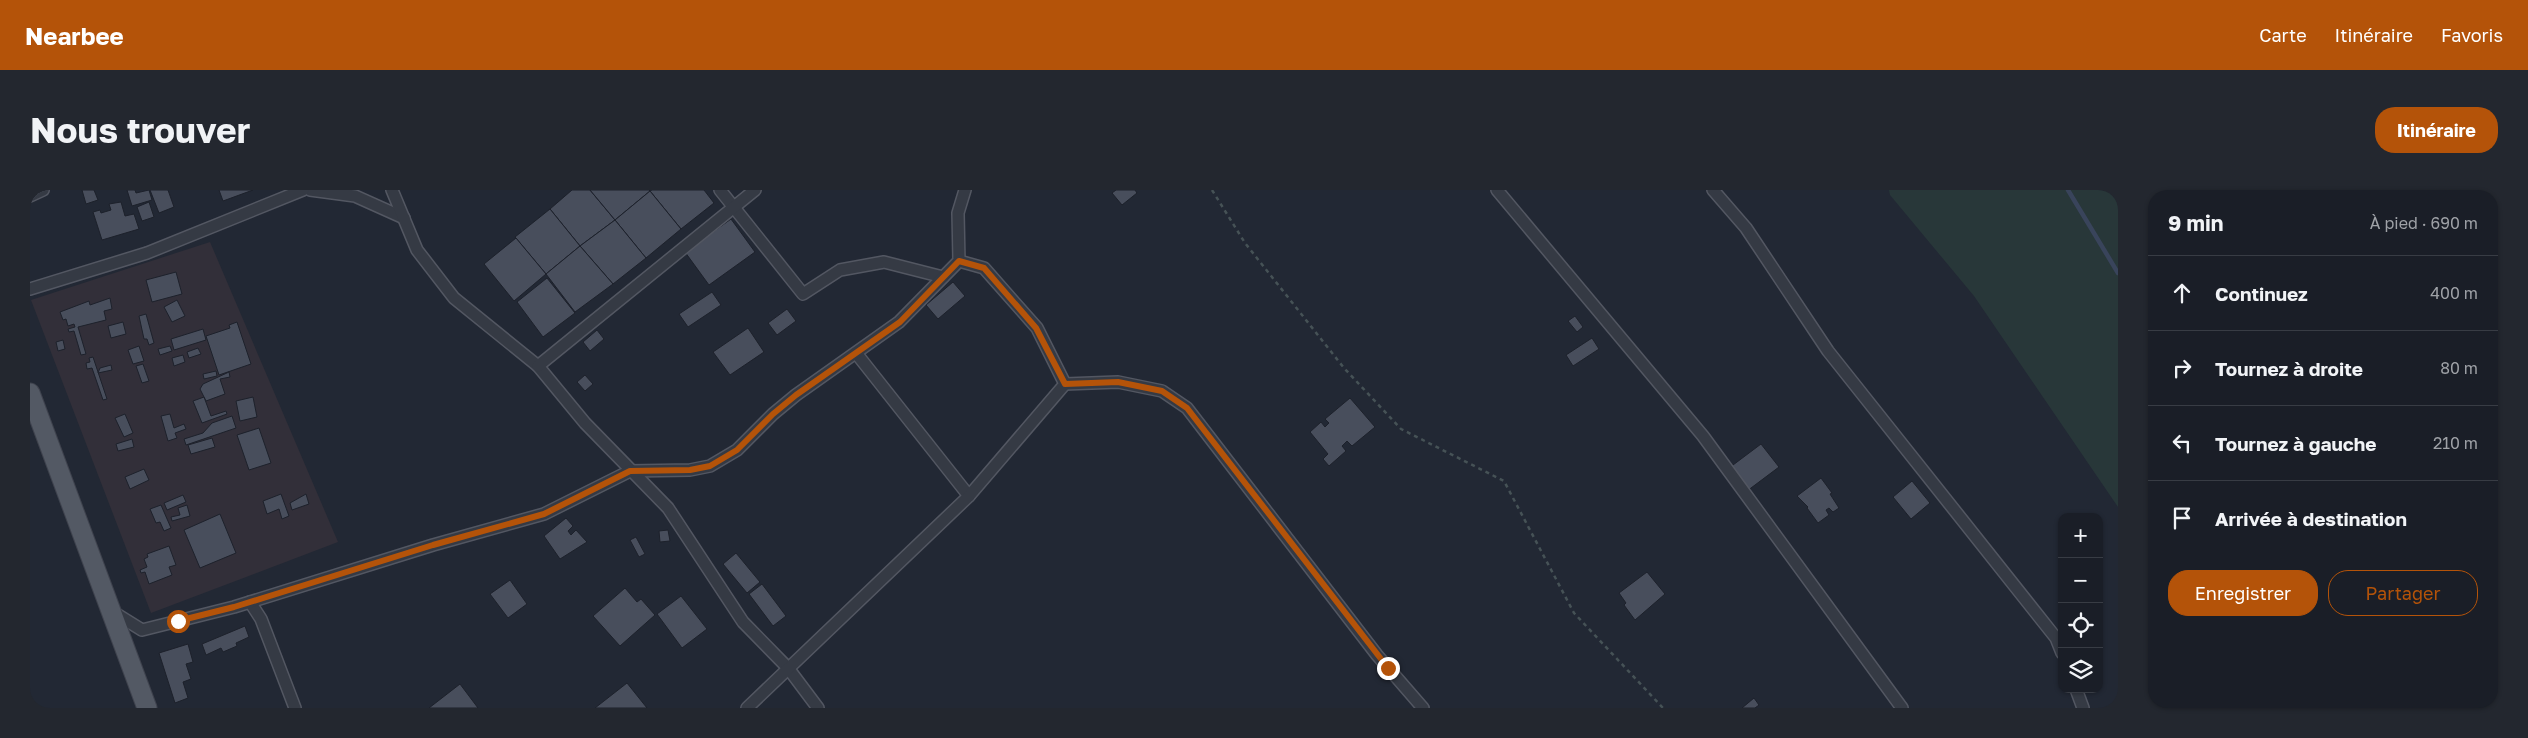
<!DOCTYPE html>
<html lang="fr">
<head>
<meta charset="utf-8">
<style>
  :root { --surface:#1a1e27; --page:#23272f; --text:#f1f3f6; --muted:#9fa2a7; --line:#383c44; --accent:#b45309 }
  body { margin:0; font-family:"Golos Text",sans-serif; background:var(--page); color:var(--text) }
  .controls { position:absolute; right:15px; bottom:15px; display:grid; overflow:hidden; border-radius:10px; box-shadow:0 1px 4px #0004 }
  .controls button { width:45px; height:45px; display:grid; place-items:center; padding:0; border:0; border-bottom:1px solid var(--line); background:var(--surface); color:var(--text); font:25px sans-serif }
  .stop { position:absolute; width:15px; height:15px; margin:-11px; border:4px solid #b45309; border-radius:50%; background:#fff }
  .stop.end { background:#b45309; border-color:#fff; box-shadow:0 1px 5px #0008 }
  .list { margin:0; padding:0; list-style:none }
  h2 { display:flex; justify-content:space-between; align-items:center; height:65px; margin:0; padding:0 20px; font-size:21px }
  h2 small { font-size:16px; font-weight:400; color:var(--muted) }
  .list li { display:grid; grid-template-columns:32px 1fr auto; gap:15px; align-items:center; box-sizing:border-box; height:75px; padding:0 20px; border-top:1px solid var(--line) }
  .list b { display:block; font-size:19px; white-space:nowrap }
  .list em { font-size:16px; font-style:normal; color:var(--muted) }
  .actions { display:flex; gap:10px; padding:15px 20px }
  .actions a { flex:1; padding:11px 0; border:1px solid var(--accent); border-radius:20px; text-align:center; font-size:18px; color:var(--accent) }
  .actions .main { background:var(--accent); color:#fff }
  .icon { flex:none; width:28px; height:28px; fill:none; stroke:currentColor; stroke-width:2; stroke-linecap:round; stroke-linejoin:round }
  .map { position:relative; flex:none; width:2088px; height:518px; overflow:hidden; border-radius:20px }
  header { display:flex; align-items:center; gap:30px; box-sizing:border-box; height:70px; padding:0 25px; background:var(--accent); color:#fff }
  header strong { font-size:24px }
  nav { display:flex; gap:28px; margin-inline-start:auto; font-size:18px }
  .intro { display:flex; align-items:center; justify-content:space-between; box-sizing:border-box; height:120px; padding:0 30px }
  h1 { margin:0; font-size:35px }
  .button { padding:12px 22px; border-radius:20px; background:var(--accent); color:#fff; font-size:18px; font-weight:700 }
  main { display:flex; gap:30px; padding:0 30px }
  aside { flex:1; background:var(--surface); border-radius:20px; box-shadow:0 1px 4px #0004 }
  .map>svg:first-child { display:block }
  .medical { fill:#322f39 }
  .green { fill:#283739 }
  .lines { fill:none; stroke-linecap:round; stroke-linejoin:round }
  .stream { stroke:#39445b; stroke-width:4.5 }
  .building { fill:#484e5c; stroke:#1d212b }
  .minor-casing { stroke:#535762; stroke-width:14 }
  .primary-casing { stroke:#3f434e; stroke-width:21 }
  .path { stroke:#465256; stroke-width:2.5; stroke-dasharray:4 4; stroke-linecap:butt }
  .minor { stroke:#353a44; stroke-width:11 }
  .primary { stroke:#535964; stroke-width:19 }
  .route { stroke:#b45309; stroke-width:6 }
</style>
</head>
<body>
<header>
<strong>Nearbee</strong>
<nav><a>Carte</a><a>Itinéraire</a><a>Favoris</a></nav>
</header>
<div class="intro"><h1>Nous trouver</h1><a class="button">Itinéraire</a></div>
<main>
<div class="map">
<svg width="2088" height="518" viewBox="0 0 2088 518">
  <rect width="100%" height="100%" fill="#222834"/>
  <!-- medical -->
  <path class="medical" d="M180,52l128,300 -187,71 -120,-313z"/>
  <!-- green -->
  <path class="green" d="M1859,0h229v317l-144,-211 -84,-101z"/>
  <g class="lines">
    <!-- stream -->
    <path class="stream" d="M2038,0l50,83"/>
  </g>
  <!-- building -->
  <g class="building">
    <path d="M52,0h12l4,10 -12,4z"/>
    <path d="M97,0h8l1,3 13,-3 3,10 -20,6z"/>
    <path d="M120,0h18l6,17 -15,6z"/>
    <path d="M189,0h34l-30,11z"/>
    <path d="M542,0h18l25,30 -35,26 -30,-37z"/>
    <path d="M560,0h59l1,1 -35,29z"/>
    <path d="M622,0h52l10,13 -33,26 -31,-38z"/>
    <path d="M1086,0h19l2,3 -15,12 -10,-12z"/>
    <path d="M620,1l31,38 -35,29 -31,-38z"/>
    <path d="M91,12l4,14 9,-2 5,15 -37,11 -9,-28 7,-2 1,3 10,-3 -2,-6z"/>
    <path d="M119,12l5,15 -12,4 -5,-14z"/>
    <path d="M520,19l30,37 -34,28 -31,-37z"/>
    <path d="M701,29l24,33 -46,33 -24,-33z"/>
    <path d="M585,30l31,38 -33,26 -33,-38z"/>
    <path d="M486,48l30,36 -32,27 -30,-37z"/>
    <path d="M550,56l33,38 -38,28 -29,-38z"/>
    <path d="M146,82l6,22 -30,8 -6,-22z"/>
    <path d="M517,88l28,35 -32,24 -26,-35z"/>
    <path d="M923,92l12,14 -27,23 -12,-14z"/>
    <path d="M682,102l9,13 -33,22 -9,-13z"/>
    <path d="M80,108l2,11 -8,2 2,9 -28,7 8,27 -5,1 -7,-24 -5,1 -1,-3 7,-2 -1,-3 -6,2 -2,-7 -3,1 -3,-8 29,-11 1,4z"/>
    <path d="M147,110l8,16 -13,6 -8,-15z"/>
    <path d="M757,119l9,12 -19,14 -9,-12z"/>
    <path d="M116,124l8,29 -5,2 -2,-6h-3l-5,-23z"/>
    <path d="M1545,126l8,11 -6,5 -9,-11z"/>
    <path d="M93,132l3,12 -15,4 -3,-12z"/>
    <path d="M207,132l14,42 -32,11 -13,-39 24,-8 -1,-3z"/>
    <path d="M718,138l16,24 -34,23 -17,-23z"/>
    <path d="M173,139l3,11 -32,10 -3,-11z"/>
    <path d="M567,140l7,9 -14,12 -7,-9z"/>
    <path d="M1562,148l7,11 -26,17 -7,-11z"/>
    <path d="M33,150l2,9 -7,2 -2,-9z"/>
    <path d="M109,156l5,15 -11,3 -5,-14z"/>
    <path d="M140,156l2,5 -12,4 -2,-6z"/>
    <path d="M168,158l3,6 -12,4 -2,-6z"/>
    <path d="M153,165l2,7 -11,4 -2,-8z"/>
    <path d="M63,167l14,42 -4,1 -11,-32 -5,1 -1,-6 4,-1 -1,-4z"/>
    <path d="M113,174l6,17 -7,2 -6,-17z"/>
    <path d="M81,175l1,5 -14,3 2,-5z"/>
    <path d="M186,181l1,5 -13,3 -1,-5z"/>
    <path d="M199,182l1,5 -10,2 5,15 -19,7 -6,-12 3,-5z"/>
    <path d="M555,185l8,9 -8,7 -8,-9z"/>
    <path d="M174,207l7,19 15,-5 1,3 -25,9 -9,-22z"/>
    <path d="M223,207l4,20 -17,4 -4,-20z"/>
    <path d="M1320,208l25,29 -23,19 -5,-5 -5,5 4,5 -17,15 -6,-7 5,-5 -18,-22 11,-10 4,5 4,-4 -4,-4z"/>
    <path d="M95,224l8,19 -9,4 -9,-19z"/>
    <path d="M140,224l4,14 10,-4 2,5 -11,4 2,5 -9,3 -7,-25z"/>
    <path d="M202,226l4,12 -50,17 -2,-6 19,-6 9,-10z"/>
    <path d="M229,238l12,35 -22,7 -12,-35z"/>
    <path d="M182,248l3,9 -24,7 -3,-9z"/>
    <path d="M102,249l2,8 -16,4 -2,-7z"/>
    <path d="M1731,254l18,23 -32,24 -18,-23z"/>
    <path d="M114,279l5,11 -19,9 -5,-12z"/>
    <path d="M1791,288l11,15 -2,1 9,14 -6,4 -4,-4 -3,2 3,5 -11,8 -11,-15 1,-1 -11,-11z"/>
    <path d="M1882,291l18,22 -19,16 -18,-22z"/>
    <path d="M251,304l8,22 -7,3 -3,-10 -12,5 -4,-13z"/>
    <path d="M276,304l3,10 -17,6 -2,-7z"/>
    <path d="M153,305l3,7 -19,8 -3,-7z"/>
    <path d="M131,315l10,23 -7,3 -4,-9 -4,1 -6,-14z"/>
    <path d="M157,315l3,11 -18,5 -1,-4 9,-2 -2,-7z"/>
    <path d="M190,324l16,39 -36,15 -16,-38z"/>
    <path d="M536,328l7,8 -5,5 3,4 5,-5 11,12 -27,17 -16,-23z"/>
    <path d="M638,340l2,11 -10,1 -1,-11z"/>
    <path d="M606,347l9,17 -6,3 -9,-17z"/>
    <path d="M139,356l7,19 -7,2 3,8 -23,9 -4,-12 -4,1 -1,-3 7,-3 -3,-8 4,-2 -1,-3z"/>
    <path d="M706,363l24,29 -13,11 -24,-29z"/>
    <path d="M1617,382l18,22 -30,26 -11,-15 2,-2 -7,-10z"/>
    <path d="M480,390l17,24 -19,14 -18,-24z"/>
    <path d="M732,394l24,32 -13,10 -24,-32z"/>
    <path d="M595,398l12,14 4,-3 14,16 -35,31 -27,-30z"/>
    <path d="M651,406l26,33 -25,19 -25,-34z"/>
    <path d="M215,436l4,11 -13,6 1,3 -14,6 -2,-4 -15,7 -4,-11z"/>
    <path d="M158,454l5,18 -7,2 5,15 -8,3 5,16 -13,5 -16,-50z"/>
    <path d="M597,493l20,25h-52z"/>
    <path d="M430,494l18,24h-49z"/>
    <path d="M1724,508l5,7 -4,3h-13z"/>
  </g>
  <g class="lines">
    <defs>
      <g id="minor">
        <path d="M280,0l45,6 49,22"/>
        <path d="M362,0l25,60 37,48 84,68 47,57 83,85 75,114 45,46 30,40"/>
        <path d="M690,0l83,104 37,-24 44,-8 59,15"/>
        <path d="M1467,0l206,246 199,272"/>
        <path d="M1683,0l33,38 82,123 228,287 6,15"/>
        <path d="M0,6l13,-6"/>
        <path d="M0,99l117,-36 156,-63"/>
        <path d="M826,163l113,143"/>
        <path d="M508,176l217,-176"/>
        <path d="M1035,194l53,-2 44,9 25,17 190,247 46,53"/>
        <path d="M220,412l11,17 34,89"/>
        <path d="M83,422l29,18 92,-23 199,-62 111,-31 86,-43 60,-1 20,-4 27,-16 36,-36 23,-19 103,-73 60,-61 -1,-48 7,-23"/>
        <path d="M2046,499l7,19"/>
        <path d="M717,518l222,-212 96,-112 -28,-56 -53,-60 -25,-7"/>
      </g>
      <path id="primary" d="M0,203l117,315"/>
    </defs>
    <!-- minor casing -->
    <use href="#minor" class="minor-casing"/>
    <!-- primary casing -->
    <use href="#primary" class="primary-casing"/>
    <!-- path -->
    <path class="path" d="M1182,0l33,53 99,125 57,61 103,52 70,132 89,95"/>
    <!-- minor -->
    <use href="#minor" class="minor"/>
    <!-- primary -->
    <use href="#primary" class="primary"/>
  </g>
  <g class="lines">
    <!-- route -->
    <path class="route" d="M148,431l56,-14 199,-62 111,-31 86,-43 60,-1 20,-4 27,-16 36,-36 23,-19 104,-73 59,-61 25,7 52,60 29,56 53,-2 44,9 25,17 201,260"/>
  </g>
</svg>
<div class="controls">
<button>+</button>
<button>−</button>
<button><svg class="icon" aria-label="locate" viewBox="0 0 24 24"><circle cx="12" cy="12" r="6"/><path d="M12 2v4M12 18v4M2 12h4M18 12h4"/></svg></button>
<button><svg class="icon" aria-label="layers" viewBox="0 0 24 24"><path d="M12 4l9 5-9 5-9-5zM3 14l9 5 9-5"/></svg></button>
</div>
<div class="stop" style="left:148px;top:431px"></div>
<div class="stop end" style="left:1358px;top:478px"></div>
</div>
<aside>
<h2>9 min<small>À pied · 690 m</small></h2>
<ul class="list">
<li><svg class="icon" aria-label="ahead" viewBox="0 0 24 24"><path d="M12 20V5M6 11l6-6 6 6"/></svg><div><b>Continuez</b></div><em>400 m</em></li>
<li><svg class="icon" aria-label="right" viewBox="0 0 24 24"><path d="M7 20v-9h11M14 6l5 5-5 5"/></svg><div><b>Tournez à droite</b></div><em>80 m</em></li>
<li><svg class="icon" aria-label="left" viewBox="0 0 24 24"><path d="M17 20v-9H6M10 6l-5 5 5 5"/></svg><div><b>Tournez à gauche</b></div><em>210 m</em></li>
<li><svg class="icon" aria-label="arrive" viewBox="0 0 24 24"><path d="M6 21V4h12l-3 4 3 4H6"/></svg><div><b>Arrivée à destination</b></div></li>
</ul>
<div class="actions"><a class="main">Enregistrer</a><a>Partager</a></div>
</aside>
</main>
</body>
</html>
